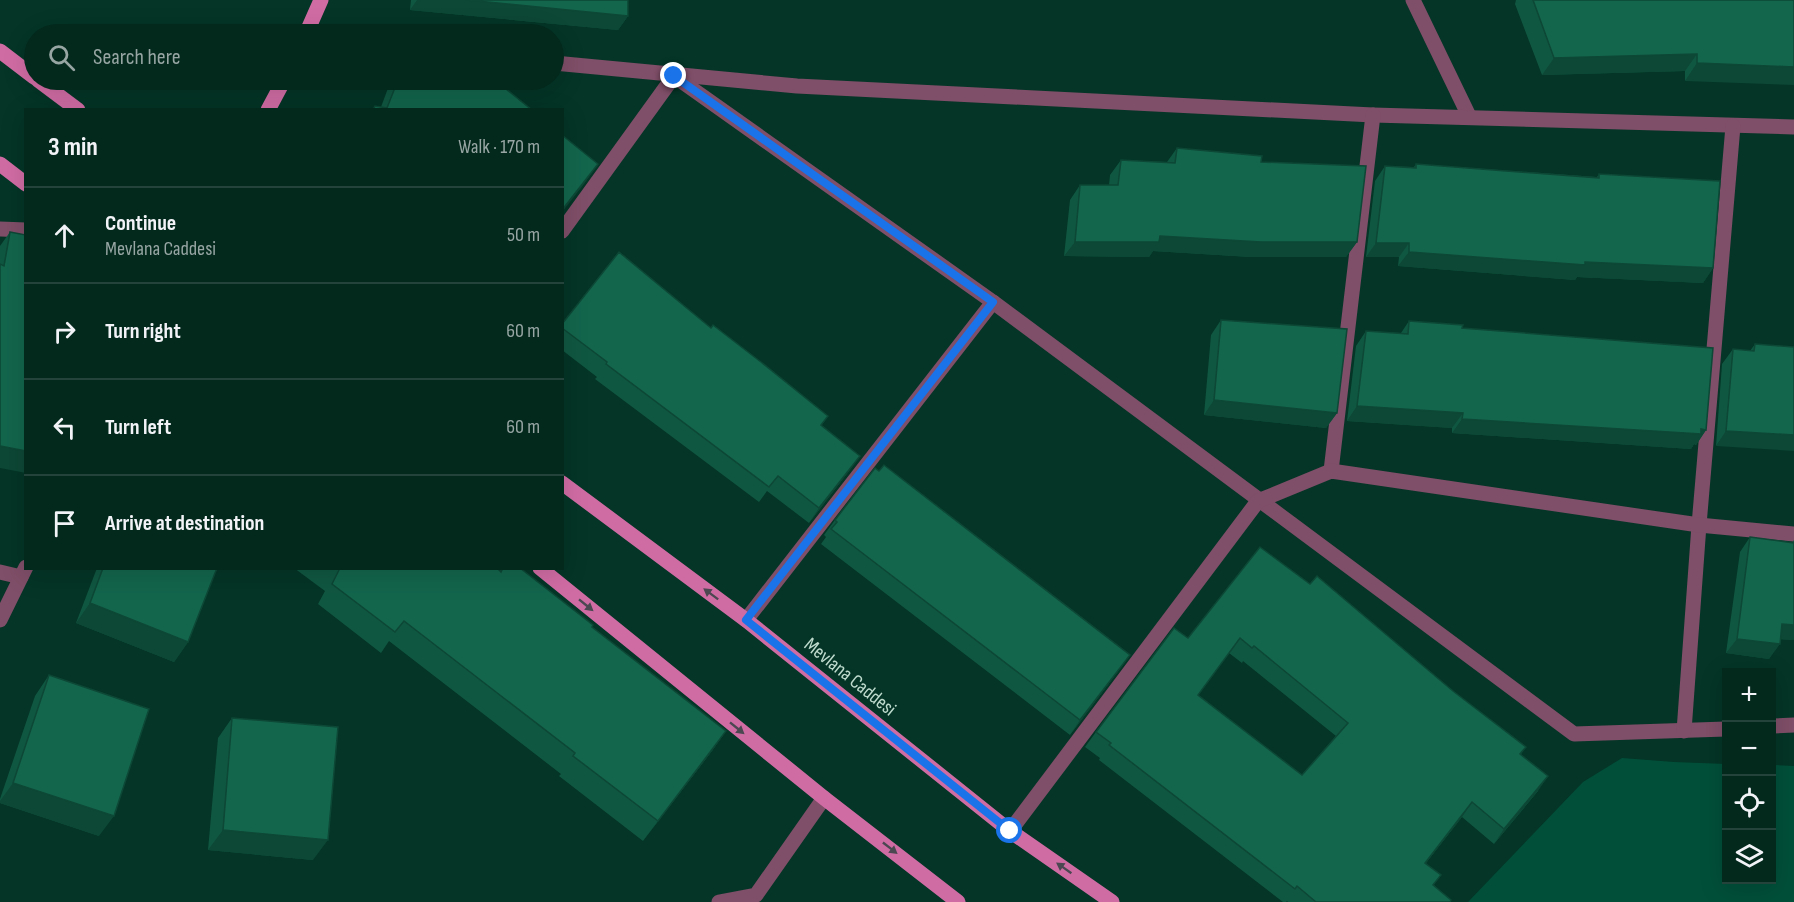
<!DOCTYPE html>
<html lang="en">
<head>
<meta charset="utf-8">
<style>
  :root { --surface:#03281c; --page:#0d3025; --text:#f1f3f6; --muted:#97a6a3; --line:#24443b }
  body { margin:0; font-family:"Sofia Sans Condensed",sans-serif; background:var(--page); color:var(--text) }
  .controls { position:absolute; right:18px; bottom:18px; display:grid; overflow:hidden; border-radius:0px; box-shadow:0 6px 24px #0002 }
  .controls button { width:54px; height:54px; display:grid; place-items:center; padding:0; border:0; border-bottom:2px solid var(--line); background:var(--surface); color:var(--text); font:30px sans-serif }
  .stop { position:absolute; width:18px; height:18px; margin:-14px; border:4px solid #1a73e8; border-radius:50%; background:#fff }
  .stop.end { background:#1a73e8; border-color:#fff; box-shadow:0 2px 6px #0008 }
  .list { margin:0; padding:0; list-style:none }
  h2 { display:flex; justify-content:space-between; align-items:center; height:78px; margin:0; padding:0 24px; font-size:26px }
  h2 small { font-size:20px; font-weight:400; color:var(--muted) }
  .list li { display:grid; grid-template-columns:39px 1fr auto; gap:18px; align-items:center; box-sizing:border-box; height:96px; padding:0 24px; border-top:2px solid var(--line) }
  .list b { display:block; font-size:22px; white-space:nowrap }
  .list p { margin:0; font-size:20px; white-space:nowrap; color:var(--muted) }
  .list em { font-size:20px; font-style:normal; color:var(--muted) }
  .icon { flex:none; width:33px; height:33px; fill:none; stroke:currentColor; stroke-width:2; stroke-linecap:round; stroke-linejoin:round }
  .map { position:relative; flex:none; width:1794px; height:902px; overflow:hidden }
  .search { position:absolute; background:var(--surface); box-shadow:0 6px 24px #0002; left:24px; top:24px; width:540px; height:66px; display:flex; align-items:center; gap:15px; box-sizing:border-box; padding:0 21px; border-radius:33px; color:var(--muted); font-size:22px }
  .panel { position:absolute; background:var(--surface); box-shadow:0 6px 24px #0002; left:24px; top:108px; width:540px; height:462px; border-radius:0px }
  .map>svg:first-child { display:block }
  .green { fill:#014f39 }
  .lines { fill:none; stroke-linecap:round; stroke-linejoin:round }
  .minor { stroke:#7f4e68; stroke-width:15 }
  .major { stroke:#d06ca4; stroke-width:15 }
  .wall { fill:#105741; fill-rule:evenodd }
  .shaded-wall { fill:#0d4735 }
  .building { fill:#13654c; stroke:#0d4735; stroke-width:1.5; fill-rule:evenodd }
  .oneway { fill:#4b4852 }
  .route { stroke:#1a73e8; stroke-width:8 }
  .labels { text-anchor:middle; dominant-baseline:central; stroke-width:4.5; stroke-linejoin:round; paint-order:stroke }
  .street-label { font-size:20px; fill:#bddacd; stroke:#043526 }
</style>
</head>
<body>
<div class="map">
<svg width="1794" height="902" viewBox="0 0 1794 902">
  <rect width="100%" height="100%" fill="#043526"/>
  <!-- green -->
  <path class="green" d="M1622,758l52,4 52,2v116h46v-115l22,1v136h-326l115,-120z"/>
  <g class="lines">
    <!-- minor -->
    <g class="minor">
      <path d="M1413,0l56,116"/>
      <path d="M554,63l243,23 576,29 421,12"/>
      <path d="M0,229l26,1"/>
      <path d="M562,231l112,-155 319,226 581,432 152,-5"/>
      <path d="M1331,471l42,-356"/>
      <path d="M0,572l21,5"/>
      <path d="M0,620l26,-53"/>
      <path d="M746,620l247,-318"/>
      <path d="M1772,726l22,-1"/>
      <path d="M1684,731l15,-206 34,-399"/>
      <path d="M1010,831l248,-330 73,-30 368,54 95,9"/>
      <path d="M719,902l37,-7 68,-97"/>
    </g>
    <!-- major -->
    <g class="major">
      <path d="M306,34l15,-34"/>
      <path d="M0,51l34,26"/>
      <path d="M38,80l40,30"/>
      <path d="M268,110l16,-30"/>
      <path d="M0,164l26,20"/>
      <path d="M562,483l184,137 264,211 102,71"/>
      <path d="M540,568l284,230 134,104"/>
    </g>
  </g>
  <!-- wall -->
  <g class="wall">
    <path d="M411,0h217v16l-10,14 -208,-20z"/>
    <path d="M1516,0h278l-109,81v-10l-143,4 -27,-71z"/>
    <path d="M391,80h104l37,30h-159l8,-3z"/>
    <path d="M1177,148l84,14 96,80 -11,15h-95l-98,-6 -4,6 -85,-1 6,-56 10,-15h29l1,-10 11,-15 46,2z"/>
    <path d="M1416,164l181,13 2,-3 114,94 -10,15 -126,-6 -2,3 -177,-14 1,-9h-33l9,-76 10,-15 29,1z"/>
    <path d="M10,232l-10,236v-222z"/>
    <path d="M1221,320l116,93 -11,15 -122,-13 7,-80z"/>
    <path d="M1409,321l53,7 244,102 -10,15 -2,-1 -3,5 -239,-16v-5l-105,-7 9,-75 10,-15 35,2z"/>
    <path d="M562,324l266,92 -7,10 28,45 -40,52 -42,-32 -8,11 -164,-123 2,-2 -35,-27z"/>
    <path d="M1755,344l39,3 -78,99 6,-82 11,-15 17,2z"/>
    <path d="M835,520l284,150 -49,65 -249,-191 5,-7 -2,-2z"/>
    <path d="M1750,537l42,6 2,-3v100l-14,-1 -11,20 -43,-6 14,-101z"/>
    <path d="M1260,547l193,144 73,56 -5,7 17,37 -44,53 -32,-27 -36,46 8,22 16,17h-162l-1,-1 -1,1h-3l-184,-142 1,-2 -15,-11 11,-15 92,-94zM1229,653l13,10 1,-2 93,75 -34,39 -104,-80z"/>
    <path d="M97,568h120l-29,74 -14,20 -98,-39z"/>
    <path d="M294,568h203l95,59 134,104 -14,20 -69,90 -84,-65 2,-2 -172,-133 -8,12 -63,-49 7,-13z"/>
    <path d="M49,675l50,161 -99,-33v-4l35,-103z"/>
    <path d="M232,718l81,142 -105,-10 10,-112z"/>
  </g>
  <!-- shaded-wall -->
  <g class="shaded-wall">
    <path d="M417,0h50l161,16 -10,14 -208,-20z"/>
    <path d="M1697,54l-12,17 -143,4 12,-17z"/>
    <path d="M1697,63l97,4v18l-109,-4z"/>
    <path d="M598,164l-14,20 -22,28v-2z"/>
    <path d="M1160,236l197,6 -11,15h-95l-98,-6 -4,6 -85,-1 11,-14z"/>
    <path d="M1376,243h33l-10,14h-33z"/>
    <path d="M1409,252l176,10 128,6 -10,15 -126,-6 -2,3 -177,-14z"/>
    <path d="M1214,400l123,13 -11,15 -122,-13z"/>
    <path d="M1357,406l106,7 -11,15 -105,-7z"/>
    <path d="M1462,419l239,10 5,1 -10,15 -2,-1 -3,5 -239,-16z"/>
    <path d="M1726,431l68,4v16l-78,-5z"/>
    <path d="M0,446l26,5v22l-26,-5z"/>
    <path d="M860,456l-11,15 -40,52 10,-15z"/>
    <path d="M90,603l98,39 -14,20 -98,-39z"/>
    <path d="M1782,624l12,1v15l-22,-1z"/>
    <path d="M1737,639l43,5 -11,15 -43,-6z"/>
    <path d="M1130,655l-11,15 -49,65 10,-15z"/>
    <path d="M726,731l-14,20 -69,90 15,-20z"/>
    <path d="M1548,776l-10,15 -44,53 10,-15z"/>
    <path d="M13,783l101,33 -15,20 -99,-33v-2z"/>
    <path d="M1472,802l-10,15 -47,60 10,-14z"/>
    <path d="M223,830l105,10 -15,20 -105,-10z"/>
  </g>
  <!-- building -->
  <g class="building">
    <path d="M467,0h161v16z"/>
    <path d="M1533,0h261v67l-97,-4v-9l-143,4z"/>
    <path d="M398,80h97l37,30h-159l2,-4 12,2z"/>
    <path d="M562,135l36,29 -36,46z"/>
    <path d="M1177,148l85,8 -1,6 105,4 -9,76h-96l-101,-6 -1,6h-84l5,-57h38l3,-25 54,3z"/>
    <path d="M1416,164l183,14v-4l121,7 -7,87 -128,-6v3l-176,-13v-9h-33l9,-77 31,2z"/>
    <path d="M10,232l16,3v216l-26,-5v-182l4,2z"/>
    <path d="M619,252l92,76 2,-3 48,37 67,54 -7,9 39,31 -41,52 -41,-32 -9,11 -163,-123 1,-2 -45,-34v-4z"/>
    <path d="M1221,320l126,9 -10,84 -123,-13z"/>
    <path d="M1409,321l54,4 -1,3 251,20 -7,82 -5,-1v5l-239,-15 1,-6 -106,-7 9,-75 42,3z"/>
    <path d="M1755,344l39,3v88l-68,-4 7,-82 21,2z"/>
    <path d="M884,465l246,190 -50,65 -249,-191 6,-7 -2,-2 40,-52 4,3z"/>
    <path d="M1750,537l44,6v82l-12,-1 -2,20 -43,-5z"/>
    <path d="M1260,547l50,37 7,-8 136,115 73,56 -6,7 28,22 -44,53 -32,-27 -47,61 16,12 -8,10 18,15 -1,2h-134l-19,-16 -2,3 -186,-144 2,-2 -15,-11 78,-104 14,10zM1240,638l12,10 2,-2 94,77 -46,52 -104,-80z"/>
    <path d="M103,568h114l-29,74 -98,-39z"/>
    <path d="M337,568h160l4,4 2,-4h17l73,57 -1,2 134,104 -68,90 -85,-65 2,-3 -171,-132 -9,11 -63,-48 7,-14z"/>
    <path d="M49,675l100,34 -35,107 -101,-33z"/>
    <path d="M232,718l106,9 -10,113 -105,-10z"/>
  </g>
  <!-- one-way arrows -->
  <defs><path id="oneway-solid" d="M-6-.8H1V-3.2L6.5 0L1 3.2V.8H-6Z" transform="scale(1.5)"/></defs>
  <g class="oneway">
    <use href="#oneway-solid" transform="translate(711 594) rotate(-143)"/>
    <use href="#oneway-solid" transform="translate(586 605) rotate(39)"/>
    <use href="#oneway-solid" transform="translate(737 728) rotate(39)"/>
    <use href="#oneway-solid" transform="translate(890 848) rotate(38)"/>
    <use href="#oneway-solid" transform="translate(1064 868) rotate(-145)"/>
  </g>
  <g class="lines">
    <!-- route -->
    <path class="route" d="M674,76l319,226 -247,318 264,211"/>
  </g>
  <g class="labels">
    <!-- street labels -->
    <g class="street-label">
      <text transform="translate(850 677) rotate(39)">Mevlana Caddesi</text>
    </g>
  </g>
</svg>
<div class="controls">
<button>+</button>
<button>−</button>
<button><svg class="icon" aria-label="locate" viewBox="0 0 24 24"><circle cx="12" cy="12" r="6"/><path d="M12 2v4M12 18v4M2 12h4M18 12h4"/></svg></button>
<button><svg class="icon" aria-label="layers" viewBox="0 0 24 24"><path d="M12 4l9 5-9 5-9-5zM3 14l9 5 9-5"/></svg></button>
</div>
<div class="stop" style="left:1010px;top:831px"></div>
<div class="stop end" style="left:674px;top:76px"></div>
<div class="search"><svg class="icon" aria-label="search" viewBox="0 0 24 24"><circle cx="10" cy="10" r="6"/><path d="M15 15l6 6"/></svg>Search here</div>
<section class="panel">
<h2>3 min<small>Walk · 170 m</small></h2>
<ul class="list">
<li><svg class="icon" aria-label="ahead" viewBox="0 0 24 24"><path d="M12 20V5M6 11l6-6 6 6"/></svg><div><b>Continue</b><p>Mevlana Caddesi</p></div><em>50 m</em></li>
<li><svg class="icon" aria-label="right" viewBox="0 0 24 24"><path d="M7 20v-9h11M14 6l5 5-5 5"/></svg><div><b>Turn right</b></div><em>60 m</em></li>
<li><svg class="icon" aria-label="left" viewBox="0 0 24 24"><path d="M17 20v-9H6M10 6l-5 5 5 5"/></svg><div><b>Turn left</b></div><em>60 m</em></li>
<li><svg class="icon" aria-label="arrive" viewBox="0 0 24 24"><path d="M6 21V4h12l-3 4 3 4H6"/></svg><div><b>Arrive at destination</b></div></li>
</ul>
</section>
</div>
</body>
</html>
